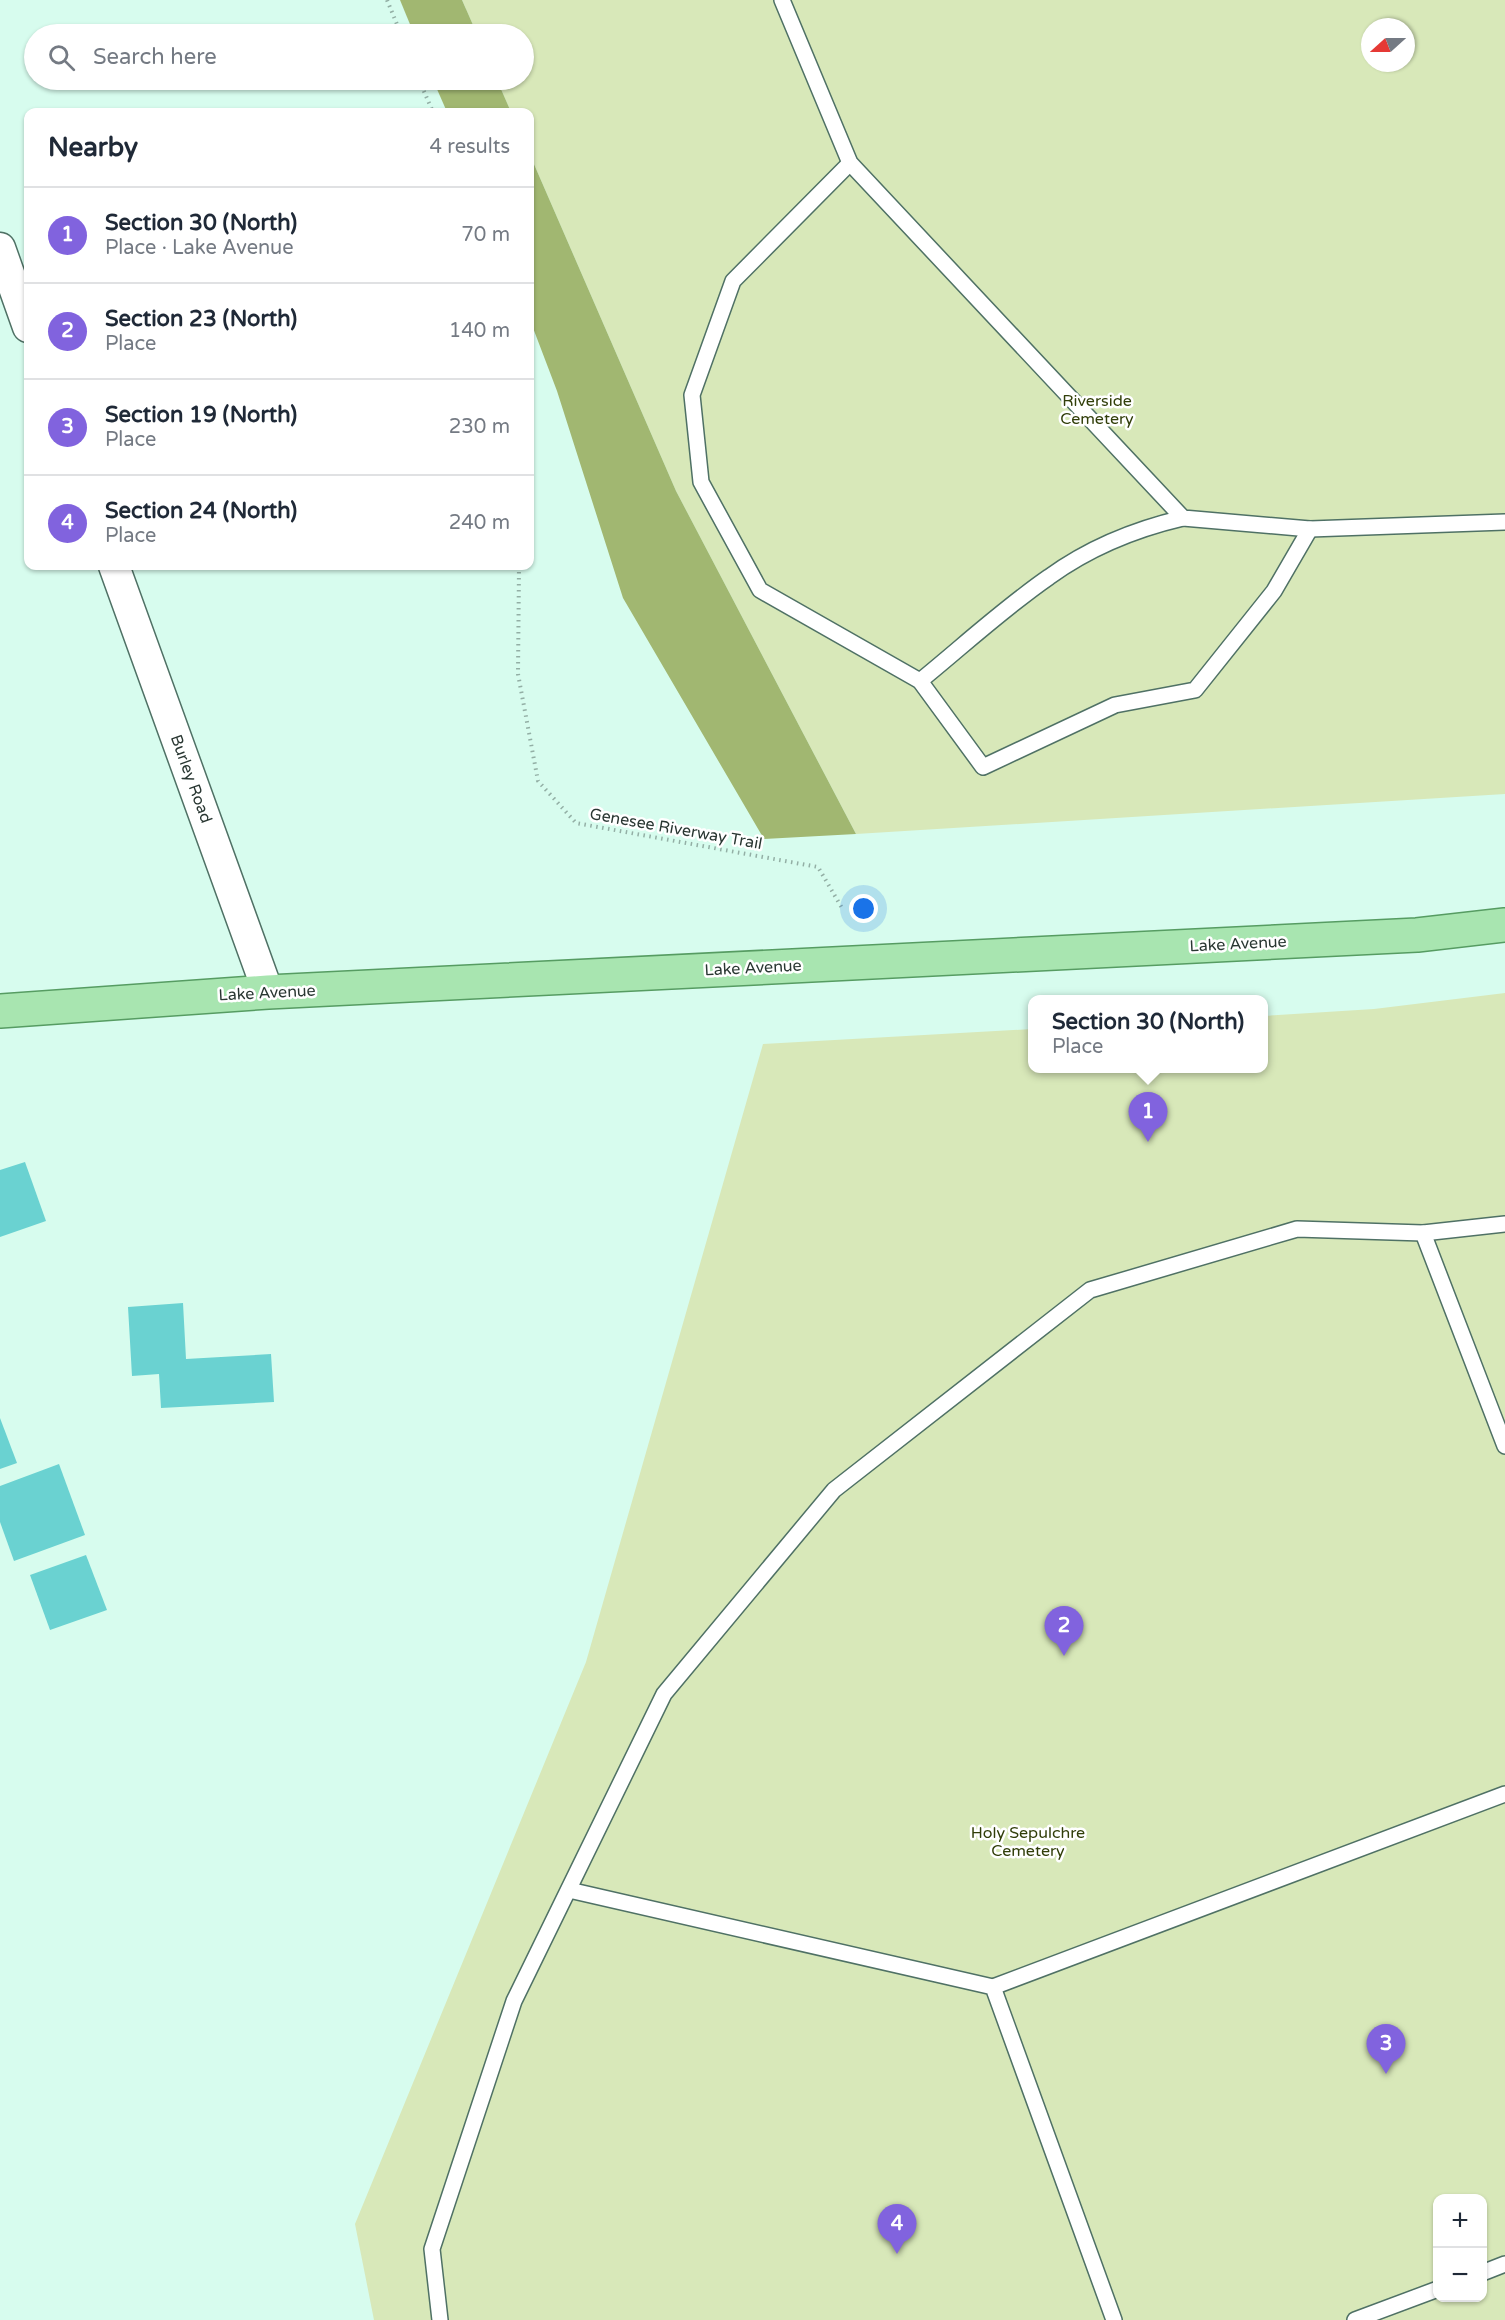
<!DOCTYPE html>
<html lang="en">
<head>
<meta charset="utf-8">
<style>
  :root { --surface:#fff; --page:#f2f2f3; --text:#1f2937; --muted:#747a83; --line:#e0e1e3; --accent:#8163de }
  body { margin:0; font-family:"Varela Round",sans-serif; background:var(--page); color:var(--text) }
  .controls { position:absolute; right:18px; bottom:18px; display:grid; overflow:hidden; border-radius:12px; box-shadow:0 2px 4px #0004 }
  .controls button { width:54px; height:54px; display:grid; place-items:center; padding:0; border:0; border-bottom:2px solid var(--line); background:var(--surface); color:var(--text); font:30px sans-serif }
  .compass { position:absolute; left:1361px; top:18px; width:54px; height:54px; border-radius:50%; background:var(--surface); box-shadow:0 2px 4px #0004; rotate:249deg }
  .you { position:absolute; left:864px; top:909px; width:21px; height:21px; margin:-15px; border:4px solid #fff; border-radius:50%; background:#1a73e8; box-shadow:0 0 0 9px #1a73e833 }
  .badge { display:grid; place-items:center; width:39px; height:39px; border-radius:50%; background:var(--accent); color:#fff; font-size:20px; font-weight:700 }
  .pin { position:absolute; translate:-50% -50px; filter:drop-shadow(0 2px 3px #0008) }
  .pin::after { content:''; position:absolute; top:32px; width:21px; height:18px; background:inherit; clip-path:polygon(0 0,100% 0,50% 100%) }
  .popup { position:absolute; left:1028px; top:995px; width:240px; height:78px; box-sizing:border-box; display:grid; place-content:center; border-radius:12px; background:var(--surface); filter:drop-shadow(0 2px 4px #0005); font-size:20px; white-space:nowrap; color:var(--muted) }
  .popup b { font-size:22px; color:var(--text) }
  .popup::after { content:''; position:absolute; left:50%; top:100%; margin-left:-12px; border:12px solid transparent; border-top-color:var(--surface) }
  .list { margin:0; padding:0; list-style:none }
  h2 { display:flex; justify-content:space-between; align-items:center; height:78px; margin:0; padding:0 24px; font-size:26px }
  h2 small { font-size:20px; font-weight:400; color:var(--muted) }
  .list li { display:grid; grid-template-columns:39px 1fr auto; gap:18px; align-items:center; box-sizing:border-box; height:96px; padding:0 24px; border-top:2px solid var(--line) }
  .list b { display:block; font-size:22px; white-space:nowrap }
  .list p { margin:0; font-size:20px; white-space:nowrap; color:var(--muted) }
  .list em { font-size:20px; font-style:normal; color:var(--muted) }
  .icon { flex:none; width:33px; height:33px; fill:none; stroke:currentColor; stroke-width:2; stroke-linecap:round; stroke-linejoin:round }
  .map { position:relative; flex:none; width:1505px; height:2320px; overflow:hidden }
  .search { position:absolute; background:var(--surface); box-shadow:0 2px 4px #0004; left:24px; top:24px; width:510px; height:66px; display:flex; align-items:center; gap:15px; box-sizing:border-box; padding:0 21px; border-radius:33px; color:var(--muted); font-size:22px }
  .panel { position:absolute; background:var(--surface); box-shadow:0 2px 4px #0004; left:24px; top:108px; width:510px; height:462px; border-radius:12px }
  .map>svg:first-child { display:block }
  .green { fill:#d8e8b9; fill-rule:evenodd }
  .forest { fill:#a1b771 }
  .building { fill:#6ad2d1 }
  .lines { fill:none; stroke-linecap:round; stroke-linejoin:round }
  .lane-casing { stroke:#4f7165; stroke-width:18 }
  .street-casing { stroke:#4f7165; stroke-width:33 }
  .primary-casing { stroke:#569c62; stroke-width:36 }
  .path { stroke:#93afa5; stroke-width:4; stroke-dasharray:1.5 4.5; stroke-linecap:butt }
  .lane { stroke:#fff; stroke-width:15 }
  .street { stroke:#fff; stroke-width:30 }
  .primary { stroke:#a8e5b0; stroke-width:33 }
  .labels { text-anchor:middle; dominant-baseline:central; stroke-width:5; stroke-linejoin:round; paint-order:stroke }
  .park-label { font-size:16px; fill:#313e09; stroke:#fff }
  .street-label { font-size:16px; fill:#293732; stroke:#fff }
</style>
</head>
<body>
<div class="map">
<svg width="1505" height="2320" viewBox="0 0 1505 2320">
  <rect width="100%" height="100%" fill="#d7fcee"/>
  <!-- green -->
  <g class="green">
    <path d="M462,0h1043v794l-649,40 -180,-343 -146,-336v-43h-19l-14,-32h27v-46h-47zM1370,27h36v36h-36z"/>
    <path d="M1505,993v1327h-1131l-19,-96 231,-562 177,-618 269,-15v39h232v-52l110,-7zM1438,2198h44v100h-44z"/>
  </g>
  <!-- forest -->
  <g class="forest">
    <path d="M400,0h62l15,34h-63z"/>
    <path d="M433,80h64l14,32h-64z"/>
    <path d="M530,155l146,336 180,343 -92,5 -141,-241 -66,-207 -27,-71z"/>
  </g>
  <!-- building -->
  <g class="building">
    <path d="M25,1162l21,59 -46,16v-67z"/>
    <path d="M183,1303l3,56 85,-5 3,48 -113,6 -2,-34 -27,2 -4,-69z"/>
    <path d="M0,1418l17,45 -17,6z"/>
    <path d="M59,1464l26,71 -71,26 -14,-39v-36z"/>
    <path d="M86,1555l21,55 -57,20 -20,-55z"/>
  </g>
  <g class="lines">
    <defs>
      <g id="lane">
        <path d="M782,0l68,163 333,355 127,11 195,-7"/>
        <path d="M850,163l-117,118 -41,114 9,87 59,108 160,91 63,86 132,-62 80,-15 79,-99 36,-62"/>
        <path d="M920,681c43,-35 84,-73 129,-104 40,-29 87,-48 134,-59"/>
        <path d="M1423,1233l82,213"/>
        <path d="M569,1890l424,97 121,333"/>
        <path d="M993,1987l512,-193"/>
        <path d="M1482,2273l23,-9"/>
        <path d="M440,2320l-8,-71 82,-248 150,-307 170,-204 256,-200 207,-61 126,4 82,-9"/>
        <path d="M1355,2320l83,-31"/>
      </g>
      <g id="street">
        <path d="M0,248l28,79"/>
        <path d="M114,566l154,426"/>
      </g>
      <path id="primary" d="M0,1011l268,-19 1149,-57 88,-10"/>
    </defs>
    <!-- lane casing -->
    <use href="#lane" class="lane-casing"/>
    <!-- street casing -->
    <use href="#street" class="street-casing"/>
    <!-- primary casing -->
    <use href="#primary" class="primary-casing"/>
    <!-- path -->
    <g class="path">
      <path d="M387,0l14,34"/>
      <path d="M419,80l14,32"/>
      <path d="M519,566l-1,108 20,107 38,42 242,44 24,41"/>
    </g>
    <!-- lane -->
    <use href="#lane" class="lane"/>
    <!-- street -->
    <use href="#street" class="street"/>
    <!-- primary -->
    <use href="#primary" class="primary"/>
  </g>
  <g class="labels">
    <!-- park labels -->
    <g class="park-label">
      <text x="1097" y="401">Riverside<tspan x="1097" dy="18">Cemetery</tspan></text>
      <text x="1028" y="1833">Holy Sepulchre<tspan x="1028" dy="18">Cemetery</tspan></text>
    </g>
    <!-- street labels -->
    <g class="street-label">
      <text transform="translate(191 779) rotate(70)">Burley Road</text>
      <text transform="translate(676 829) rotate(10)">Genesee Riverway Trail</text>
      <text transform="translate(1238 944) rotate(-3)">Lake Avenue</text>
      <text transform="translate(753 968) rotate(-3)">Lake Avenue</text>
      <text transform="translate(267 993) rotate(-3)">Lake Avenue</text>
    </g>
  </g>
</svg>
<div class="controls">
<button>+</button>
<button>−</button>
</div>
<svg class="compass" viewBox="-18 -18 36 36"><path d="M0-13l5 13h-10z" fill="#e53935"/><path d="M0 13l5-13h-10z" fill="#747a83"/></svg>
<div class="you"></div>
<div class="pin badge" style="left:1148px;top:1142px">1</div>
<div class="popup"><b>Section 30 (North)</b>Place</div>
<div class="pin badge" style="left:1064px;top:1656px">2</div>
<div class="pin badge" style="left:1386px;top:2074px">3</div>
<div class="pin badge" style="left:897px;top:2254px">4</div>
<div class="search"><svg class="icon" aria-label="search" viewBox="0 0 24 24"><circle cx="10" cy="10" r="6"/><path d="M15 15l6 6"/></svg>Search here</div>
<section class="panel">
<h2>Nearby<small>4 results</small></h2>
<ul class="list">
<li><span class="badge">1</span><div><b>Section 30 (North)</b><p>Place · Lake Avenue</p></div><em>70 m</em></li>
<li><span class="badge">2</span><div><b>Section 23 (North)</b><p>Place</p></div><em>140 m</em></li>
<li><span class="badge">3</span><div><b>Section 19 (North)</b><p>Place</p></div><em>230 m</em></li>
<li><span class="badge">4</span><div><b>Section 24 (North)</b><p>Place</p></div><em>240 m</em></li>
</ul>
</section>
</div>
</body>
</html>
